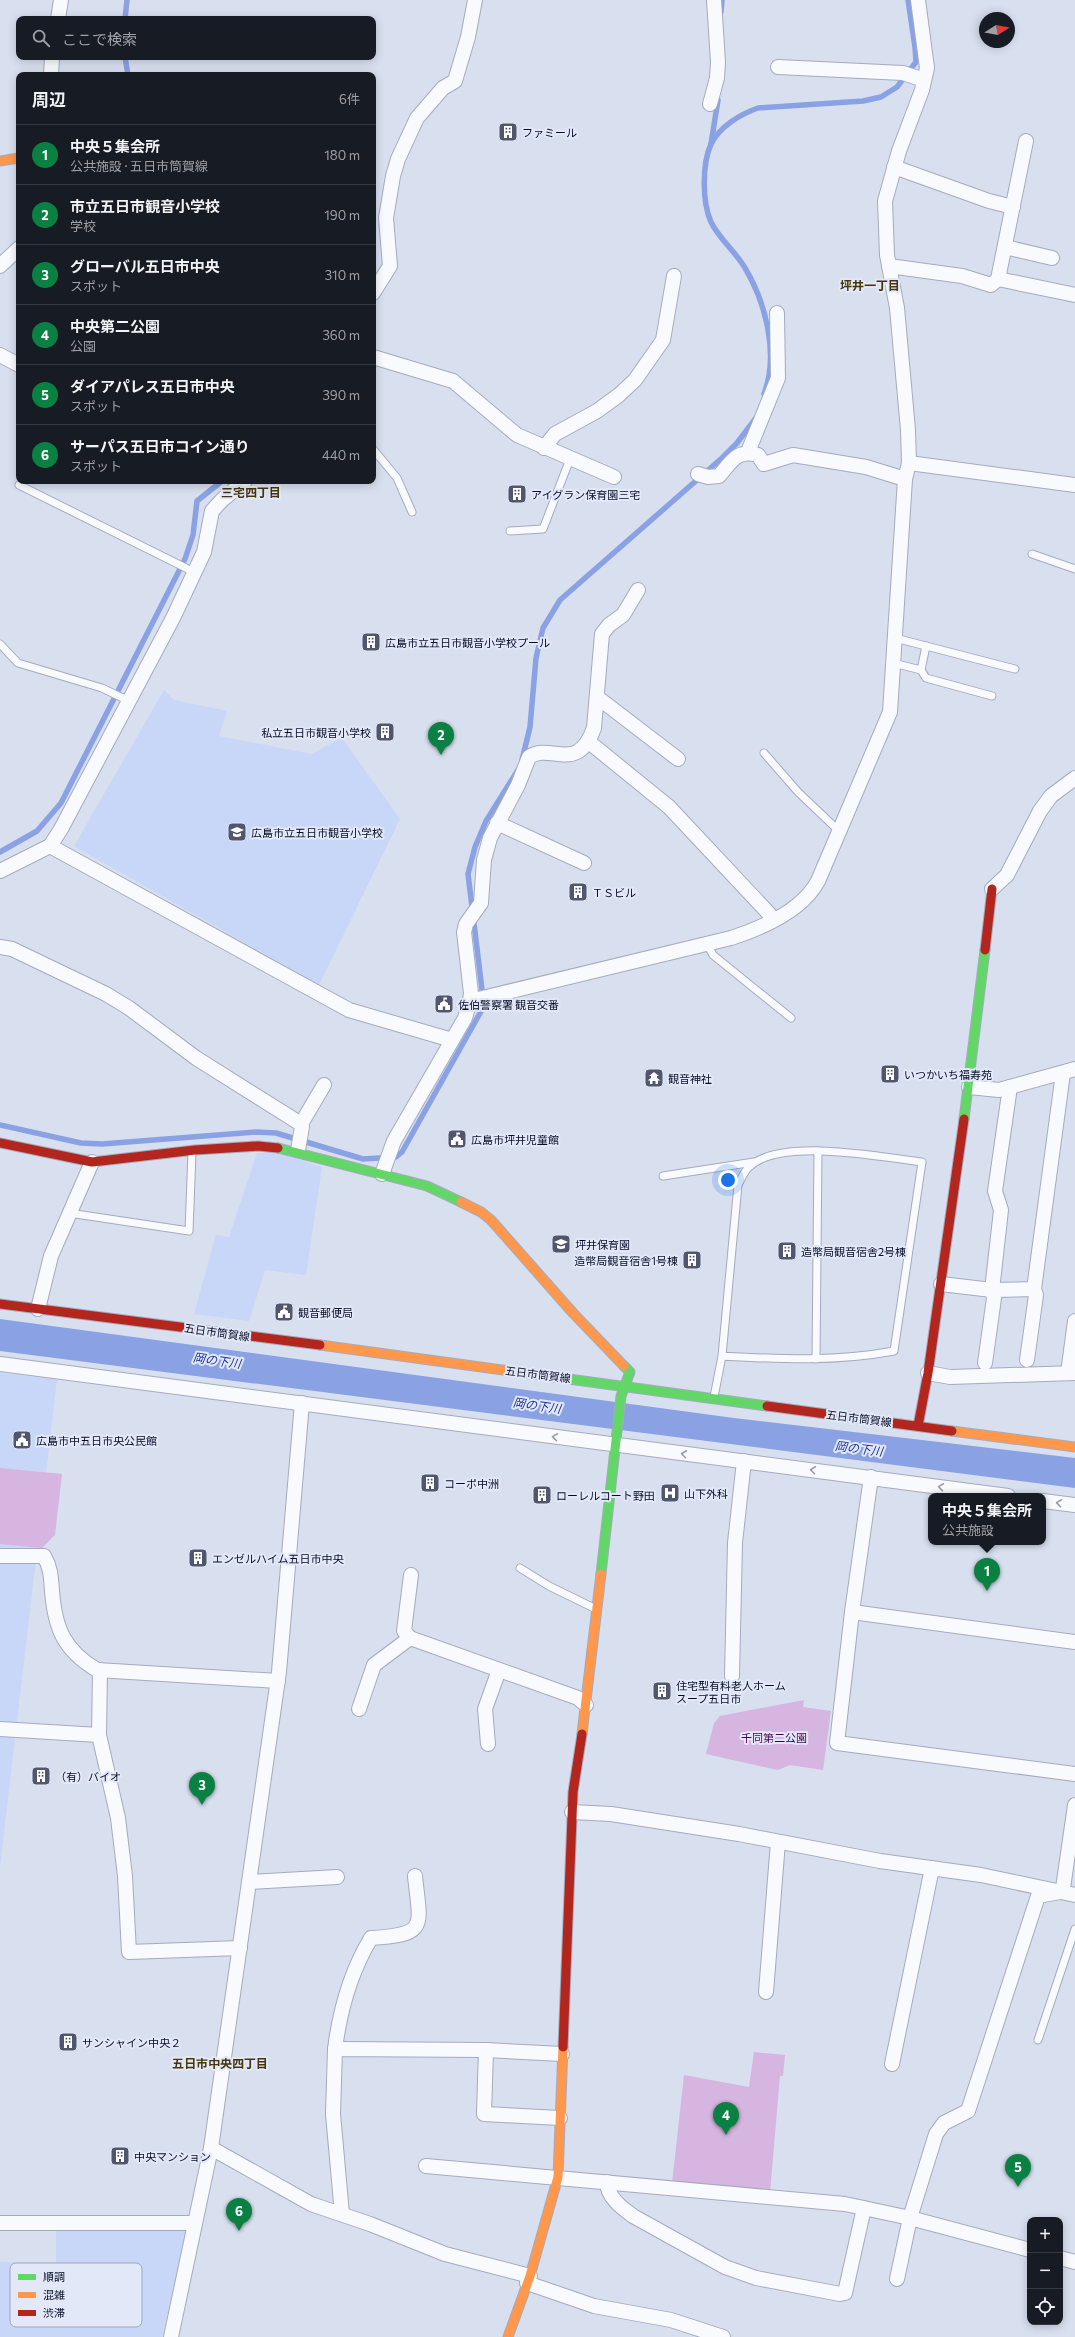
<!DOCTYPE html>
<html lang="ja">
<head>
<meta charset="utf-8">
<style>
  :root { --surface:#171b24; --page:#20242c; --text:#f1f3f6; --muted:#9ea1a6; --line:#363941; --accent:#0b8043 }
  body { margin:0; font-family:Commissioner,"Noto Sans JP",sans-serif; background:var(--page); color:var(--text) }
  .controls { position:absolute; right:12px; bottom:12px; display:grid; overflow:hidden; border-radius:8px; box-shadow:0 2px 10px #0003 }
  .controls button { width:36px; height:36px; display:grid; place-items:center; padding:0; border:0; border-bottom:1px solid var(--line); background:var(--surface); color:var(--text); font:20px sans-serif }
  .compass { position:absolute; left:979px; top:12px; width:36px; height:36px; border-radius:50%; background:var(--surface); box-shadow:0 2px 10px #0003; rotate:79deg }
  .you { position:absolute; left:728px; top:1180px; width:14px; height:14px; margin:-10px; border:3px solid #fff; border-radius:50%; background:#1a73e8; box-shadow:0 0 0 6px #1a73e833 }
  .badge { display:grid; place-items:center; width:26px; height:26px; border-radius:50%; background:var(--accent); color:#fff; font-size:13px; font-weight:700 }
  .pin { position:absolute; translate:-50% -33px; filter:drop-shadow(0 1px 2px #0008) }
  .pin::after { content:''; position:absolute; top:21px; width:14px; height:12px; background:inherit; clip-path:polygon(0 0,100% 0,50% 100%) }
  .popup { position:absolute; left:928px; top:1493px; width:118px; height:52px; box-sizing:border-box; display:grid; place-content:center; border-radius:8px; background:var(--surface); filter:drop-shadow(0 1px 3px #0005); font-size:13px; white-space:nowrap; color:var(--muted) }
  .popup b { font-size:15px; color:var(--text) }
  .popup::after { content:''; position:absolute; left:50%; top:100%; margin-left:-8px; border:8px solid transparent; border-top-color:var(--surface) }
  .list { margin:0; padding:0; list-style:none }
  h2 { display:flex; justify-content:space-between; align-items:center; height:52px; margin:0; padding:0 16px; font-size:17px }
  h2 small { font-size:13px; font-weight:400; color:var(--muted) }
  .list li { display:grid; grid-template-columns:26px 1fr auto; gap:12px; align-items:center; box-sizing:border-box; height:60px; padding:0 16px; border-top:1px solid var(--line) }
  .list b { display:block; font-size:15px; white-space:nowrap }
  .list p { margin:0; font-size:13px; white-space:nowrap; color:var(--muted) }
  .list em { font-size:13px; font-style:normal; color:var(--muted) }
  .icon { flex:none; width:22px; height:22px; fill:none; stroke:currentColor; stroke-width:2; stroke-linecap:round; stroke-linejoin:round }
  .map { position:relative; flex:none; width:1075px; height:2337px; overflow:hidden }
  .search { position:absolute; background:var(--surface); box-shadow:0 2px 10px #0003; left:16px; top:16px; width:360px; height:44px; display:flex; align-items:center; gap:10px; box-sizing:border-box; padding:0 14px; border-radius:8px; color:var(--muted); font-size:15px }
  .panel { position:absolute; background:var(--surface); box-shadow:0 2px 10px #0003; left:16px; top:72px; width:360px; height:412px; border-radius:8px }
  .map>svg:first-child { display:block }
  .built { fill:#c8d6f7 }
  .green { fill:#d6b5e0 }
  .water { fill:#8aa2e4 }
  .lines { fill:none; stroke-linecap:round; stroke-linejoin:round }
  .stream { stroke:#8aa2e4; stroke-width:5.5 }
  .lane-casing { stroke:#a4abbf; stroke-width:9 }
  .street-casing { stroke:#a4abbf; stroke-width:16 }
  .fast-casing { stroke:#a4abbf; stroke-width:11 }
  .slow-casing { stroke:#a4abbf; stroke-width:11 }
  .jam-casing { stroke:#a4abbf; stroke-width:11 }
  .lane { stroke:#f9fafd; stroke-width:7 }
  .street { stroke:#f9fafd; stroke-width:14 }
  .fast { stroke:#63d668; stroke-width:9 }
  .slow { stroke:#ff974d; stroke-width:9 }
  .jam { stroke:#b3261e; stroke-width:9 }
  .oneway { stroke:#989ca7 }
  .labels { text-anchor:middle; dominant-baseline:central; stroke-width:4; stroke-linejoin:round; paint-order:stroke }
  .poi-label { font-size:11px; fill:#060e27; stroke:#e2e8f7; text-anchor:start }
  .street-label { font-size:11px; fill:#060e27; stroke:#e2e8f7 }
  .park-label { font-size:11px; fill:#4a004c; stroke:#e2e8f7 }
  .neighbourhood-label { font-size:12px; font-weight:bold; fill:#45360d; stroke:#e2e8f7 }
  .water-label { font-size:12px; font-style:italic; fill:#1e369c; stroke:#e2e8f7 }
  .key { fill:#e2e8f7; stroke:#a0a7b9; stroke-width:1 }
  .key-label { font-size:11px; fill:#060e27 }
</style>
</head>
<body>
<div class="map">
<svg width="1075" height="2337" viewBox="0 0 1075 2337">
  <rect width="100%" height="100%" fill="#d8dfef"/>
  <!-- built -->
  <g class="built">
    <path d="M164,690l10,10 53,11 -8,25 92,18 31,-16 58,81 -81,166 -245,-139z"/>
    <path d="M257,1153h22l43,14 -16,108 -41,-5 -16,51 -55,-7 22,-79 13,2z"/>
    <path d="M0,1373l57,6 -57,488z"/>
    <path d="M188,2228l-26,109h-162v-75h56v-33z"/>
  </g>
  <!-- green -->
  <g class="green">
    <path d="M0,1468l62,6 -7,61 -13,13 -42,-4z"/>
    <path d="M804,1700l-1,7 28,4 -8,59 -33,-5 -12,5 -72,-16 8,-31 6,-7z"/>
    <path d="M754,2052l31,3 -2,21h-3l-10,117 -98,-10 12,-108 65,12z"/>
  </g>
  <!-- water -->
  <path class="water" d="M0,1319l734,99 341,40v30l-1075,-137z"/>
  <g class="lines">
    <!-- stream -->
    <g class="stream">
      <path d="M721,12l1,-12"/>
      <path d="M125,19l2,-19"/>
      <path d="M125,57l3,18"/>
      <path d="M711,144l7,-44"/>
      <path d="M764,394c15,-39 2,-91 -19,-126 -9,-16 -26,-29 -34,-46 -9,-20 -9,-58 0,-78 9,-18 30,-30 47,-36l105,-7 18,-4 16,-10 19,-25 -1,-15 -7,-47"/>
      <path d="M522,760l8,-33 6,-69 7,-30 17,-28 162,-142 15,-15 19,-25"/>
      <path d="M0,852l37,-21 24,-28 124,-244 8,-24 4,-34 25,-20"/>
      <path d="M0,1125l81,18 21,1 155,-12 19,1 87,26 33,-2 6,-5 82,-146 -16,-132 7,-27 11,-26 32,-51"/>
    </g>
    <defs>
      <g id="lane">
        <path d="M373,449l24,29 15,34"/>
        <path d="M19,485l175,87"/>
        <path d="M510,531l33,-2 27,-70"/>
        <path d="M1032,554l43,15"/>
        <path d="M895,638l120,31"/>
        <path d="M0,644l18,19 84,25 27,13"/>
        <path d="M893,663l28,7 5,8 66,18"/>
        <path d="M921,670l5,-24"/>
        <path d="M764,753l34,39 41,39"/>
        <path d="M707,944l6,11 78,63"/>
        <path d="M663,1176l91,-14"/>
        <path d="M69,1213l120,18 3,-79"/>
        <path d="M816,1359l2,-208"/>
        <path d="M714,1397l8,-41 16,-171c3,-5 6,-14 11,-18 31,-30 133,-10 173,-5l-28,189c-59,11 -113,8 -172,5"/>
        <path d="M520,1568l29,18 47,23"/>
        <path d="M1038,2040l37,-111"/>
      </g>
      <g id="street">
        <path d="M58,19l3,-19"/>
        <path d="M778,67l125,6 21,7"/>
        <path d="M51,75l1,-18"/>
        <path d="M710,104l7,-26 1,-16 -4,-62"/>
        <path d="M894,167l95,34 24,6"/>
        <path d="M1005,247l47,11"/>
        <path d="M0,266l19,-18"/>
        <path d="M889,266l73,10 29,9 7,-6 28,-138"/>
        <path d="M998,279l77,16"/>
        <path d="M373,293l17,-27 -4,-48 7,-42 5,-17 19,-41 26,-30 12,-7 13,-44 7,-37"/>
        <path d="M0,355l19,10"/>
        <path d="M373,357l80,24 64,54 97,42"/>
        <path d="M544,448l11,-14 42,-23 22,-16 16,-15 28,-40 11,-64"/>
        <path d="M748,452l30,-74 -1,-65"/>
        <path d="M909,463l166,22"/>
        <path d="M698,474l10,3 11,-1c13,-15 18,-27 39,-21l6,9 29,-9 73,12 39,12"/>
        <path d="M597,697l81,62"/>
        <path d="M589,742l80,65 105,112"/>
        <path d="M497,823l87,40"/>
        <path d="M50,846l299,164 103,30"/>
        <path d="M0,871l50,-25 11,-17 112,-211 31,-66 8,-41 10,-11 23,-19"/>
        <path d="M992,889l15,-14 33,-64 11,-15 24,-18"/>
        <path d="M0,947l12,2 94,45 23,14 67,50 105,66 1,3 -4,23"/>
        <path d="M470,1001l1,-8 -7,-61 2,-8 15,-21 3,-43 6,-22 28,-53 11,-28c22,-15 48,18 65,-29l8,-94 7,-9 14,-10 15,-25"/>
        <path d="M969,1087l30,3 76,-21"/>
        <path d="M301,1124l23,-39"/>
        <path d="M382,1174l12,-33 71,-123 5,-17 261,-63c31,-10 71,-27 87,-57l72,-169 15,-233 4,-16 -1,-33 -11,-122 -10,-53 -2,-54 14,-50 23,-61 5,-22 -9,-68"/>
        <path d="M941,1284l51,6 42,-1 29,-216"/>
        <path d="M38,1309l13,-53 41,-94"/>
        <path d="M1027,1360l9,-65 -2,-6"/>
        <path d="M985,1363l9,-65 -2,-8 9,-80 -6,-19 15,-104"/>
        <path d="M0,1364l1008,132"/>
        <path d="M928,1373l22,4 125,-4"/>
        <path d="M1068,1373l7,-52"/>
        <path d="M871,1477l-19,135 -15,131 238,31"/>
        <path d="M1043,1501l32,4"/>
        <path d="M0,1556h44c7,12 7,22 8,35 3,38 12,59 45,79l181,11"/>
        <path d="M411,1575l-7,56 6,7 168,60 8,7"/>
        <path d="M852,1612l223,30"/>
        <path d="M100,1670l-1,65 19,83 7,58 4,76 111,-4"/>
        <path d="M732,1676l3,-133 9,-82"/>
        <path d="M359,1709l15,-44 36,-27"/>
        <path d="M0,1729l99,6"/>
        <path d="M488,1744l-3,-35 14,-39"/>
        <path d="M572,1812l39,2 128,20 141,27 101,14 94,20"/>
        <path d="M249,1882l88,-5"/>
        <path d="M766,1992l12,-150"/>
        <path d="M335,2049c5,-40 15,-76 36,-111 58,-3 49,-12 44,-62"/>
        <path d="M486,2050l-2,64 76,4"/>
        <path d="M892,2064l40,-196"/>
        <path d="M211,2148l100,56 59,20 75,30 85,22"/>
        <path d="M426,2166l419,38 65,14 120,32"/>
        <path d="M607,2182c0,15 15,26 26,34l92,51 31,11 84,16 5,-1 19,-85"/>
        <path d="M342,2214l-9,-100 2,-65 151,1 76,4"/>
        <path d="M0,2223h195"/>
        <path d="M1060,2258l15,4"/>
        <path d="M897,2279l13,-61 26,-84 8,-11 24,-12 70,-215 22,-4 3,-4 12,-83"/>
        <path d="M527,2283l67,23 77,14 52,17"/>
        <path d="M171,2337l40,-189 68,-476 23,-269"/>
      </g>
      <g id="fast">
        <path d="M964,1119l21,-169"/>
        <path d="M278,1148l149,38 34,16"/>
        <path d="M532,1374l235,32"/>
        <path d="M601,1574l20,-178 9,-24 -6,-6"/>
      </g>
      <g id="slow">
        <path d="M0,161l19,-3"/>
        <path d="M461,1202l20,10 10,8 82,93 51,53"/>
        <path d="M320,1345l212,29"/>
        <path d="M952,1431l123,16"/>
        <path d="M582,1734l19,-160"/>
        <path d="M508,2337l22,-61 28,-99 5,-130"/>
      </g>
      <g id="jam">
        <path d="M985,950l7,-61"/>
        <path d="M0,1143l92,19 103,-12 63,-4 20,2"/>
        <path d="M0,1304l320,41"/>
        <path d="M767,1406l185,25"/>
        <path d="M918,1426l10,-53 36,-254"/>
        <path d="M563,2047l10,-255 9,-58"/>
      </g>
    </defs>
    <!-- lane casing -->
    <use href="#lane" class="lane-casing"/>
    <!-- street casing -->
    <use href="#street" class="street-casing"/>
    <!-- fast casing -->
    <use href="#fast" class="fast-casing"/>
    <!-- slow casing -->
    <use href="#slow" class="slow-casing"/>
    <!-- jam casing -->
    <use href="#jam" class="jam-casing"/>
    <!-- lane -->
    <use href="#lane" class="lane"/>
    <!-- street -->
    <use href="#street" class="street"/>
    <!-- fast -->
    <use href="#fast" class="fast"/>
    <!-- slow -->
    <use href="#slow" class="slow"/>
    <!-- jam -->
    <use href="#jam" class="jam"/>
  </g>
  <!-- one-way arrows -->
  <defs><path id="oneway-chevron" d="M-2-3.5L2.5 0L-2 3.5" fill="none" stroke-width="1.6" stroke-linecap="round" stroke-linejoin="round"/></defs>
  <g class="oneway">
    <use href="#oneway-chevron" transform="translate(555 1437) rotate(-172)"/>
    <use href="#oneway-chevron" transform="translate(684 1454) rotate(-173)"/>
    <use href="#oneway-chevron" transform="translate(813 1470) rotate(-173)"/>
    <use href="#oneway-chevron" transform="translate(941 1487) rotate(-172)"/>
    <use href="#oneway-chevron" transform="translate(1059 1503) rotate(-172)"/>
  </g>
  <!-- icons -->
  <defs>
    <symbol id="building-square" viewBox="-11 -11 22 22"><rect x="-9" y="-9" width="18" height="18" rx="4" fill="#50576d" stroke="#e2e8f7"/><path d="M-4-6H4V6H1V3H-1V6H-4ZM-2.5-4.3h1.7v1.8h-1.7ZM.8-4.3h1.7v1.8H.8ZM-2.5-1h1.7V.8h-1.7ZM.8-1h1.7V.8H.8Z" fill="#fff"/></symbol>
    <symbol id="school-square" viewBox="-11 -11 22 22"><rect x="-9" y="-9" width="18" height="18" rx="4" fill="#50576d" stroke="#e2e8f7"/><path d="M0-5L7-2L0 1L-7-2ZM-4 1L0 2.5L4 1V4Q0 6-4 4Z" fill="#fff"/></symbol>
    <symbol id="civic-square" viewBox="-11 -11 22 22"><rect x="-9" y="-9" width="18" height="18" rx="4" fill="#50576d" stroke="#e2e8f7"/><path d="M-.6-6.5H3V-4.5H.6V-3L4-1V1h2V6H-6V1h2V-1L-.6-3ZM-1.2 2.5V6h2.4V2.5Z" fill="#fff"/></symbol>
    <symbol id="temple-square" viewBox="-11 -11 22 22"><rect x="-9" y="-9" width="18" height="18" rx="4" fill="#50576d" stroke="#e2e8f7"/><path d="M0-6L5-2H3V0L6.5 2.5H4V6H1.5V3h-3V6H-4V2.5H-6.5L-3 0V-2H-5Z" fill="#fff"/></symbol>
    <symbol id="hospital-square" viewBox="-11 -11 22 22"><rect x="-9" y="-9" width="18" height="18" rx="4" fill="#50576d" stroke="#e2e8f7"/><path d="M-5-5h3v3.5h4V-5h3V5h-3V1.5h-4V5h-3Z" fill="#fff"/></symbol>
  </defs>
  <g fill-rule="evenodd">
    <use href="#building-square" x="497" y="121" width="22" height="22"/>
    <use href="#building-square" x="506" y="483" width="22" height="22"/>
    <use href="#building-square" x="360" y="631" width="22" height="22"/>
    <use href="#building-square" x="374" y="721" width="22" height="22"/>
    <use href="#school-square" x="226" y="821" width="22" height="22"/>
    <use href="#building-square" x="567" y="881" width="22" height="22"/>
    <use href="#civic-square" x="433" y="993" width="22" height="22"/>
    <use href="#building-square" x="879" y="1063" width="22" height="22"/>
    <use href="#temple-square" x="643" y="1067" width="22" height="22"/>
    <use href="#civic-square" x="446" y="1128" width="22" height="22"/>
    <use href="#school-square" x="550" y="1233" width="22" height="22"/>
    <use href="#building-square" x="776" y="1240" width="22" height="22"/>
    <use href="#building-square" x="681" y="1249" width="22" height="22"/>
    <use href="#civic-square" x="273" y="1301" width="22" height="22"/>
    <use href="#civic-square" x="11" y="1429" width="22" height="22"/>
    <use href="#building-square" x="419" y="1472" width="22" height="22"/>
    <use href="#hospital-square" x="659" y="1482" width="22" height="22"/>
    <use href="#building-square" x="531" y="1484" width="22" height="22"/>
    <use href="#building-square" x="187" y="1547" width="22" height="22"/>
    <use href="#building-square" x="651" y="1680" width="22" height="22"/>
    <use href="#building-square" x="30" y="1765" width="22" height="22"/>
    <use href="#building-square" x="57" y="2031" width="22" height="22"/>
    <use href="#building-square" x="109" y="2145" width="22" height="22"/>
  </g>
  <g class="labels">
    <!-- poi labels -->
    <g class="poi-label">
      <text x="522" y="132">ファミール</text>
      <text x="531" y="494">アイグラン保育園三宅</text>
      <text x="385" y="642">広島市立五日市観音小学校プール</text>
      <text x="371" y="732" text-anchor="end">私立五日市観音小学校</text>
      <text x="251" y="832">広島市立五日市観音小学校</text>
      <text x="592" y="892">ＴＳビル</text>
      <text x="458" y="1004">佐伯警察署 観音交番</text>
      <text x="904" y="1074">いつかいち福寿苑</text>
      <text x="668" y="1078">観音神社</text>
      <text x="471" y="1139">広島市坪井児童館</text>
      <text x="575" y="1244">坪井保育園</text>
      <text x="801" y="1251">造幣局観音宿舎2号棟</text>
      <text x="678" y="1260" text-anchor="end">造幣局観音宿舎1号棟</text>
      <text x="298" y="1312">観音郵便局</text>
      <text x="36" y="1440">広島市中五日市央公民館</text>
      <text x="444" y="1483">コーポ中洲</text>
      <text x="684" y="1493">山下外科</text>
      <text x="556" y="1495">ローレルコート野田</text>
      <text x="212" y="1558">エンゼルハイム五日市中央</text>
      <text x="676" y="1685">住宅型有料老人ホーム<tspan x="676" dy="13">スープ五日市</tspan></text>
      <text x="55" y="1776">（有）バイオ</text>
      <text x="82" y="2042">サンシャイン中央２</text>
      <text x="134" y="2156">中央マンション</text>
    </g>
    <!-- street labels -->
    <g class="street-label">
      <text transform="translate(217 1332) rotate(8)">五日市筒賀線</text>
      <text transform="translate(538 1374) rotate(7)">五日市筒賀線</text>
      <text transform="translate(859 1418) rotate(7)">五日市筒賀線</text>
    </g>
    <!-- park labels -->
    <g class="park-label">
      <text x="774" y="1737">千同第二公園</text>
    </g>
    <!-- neighbourhood labels -->
    <g class="neighbourhood-label">
      <text x="870" y="285">坪井一丁目</text>
      <text x="251" y="492">三宅四丁目</text>
      <text x="220" y="2063">五日市中央四丁目</text>
    </g>
    <!-- water labels -->
    <g class="water-label">
      <text transform="translate(217 1360) rotate(8)">岡の下川</text>
      <text transform="translate(537 1405) rotate(8)">岡の下川</text>
      <text transform="translate(859 1448) rotate(7)">岡の下川</text>
    </g>
  </g>
  <!-- legend -->
  <rect x="10" y="2263" width="132" height="64" rx="6" class="key"/>
  <rect x="18" y="2274" width="18" height="6" fill="#63d668"/>
  <rect x="18" y="2292" width="18" height="6" fill="#ff974d"/>
  <rect x="18" y="2310" width="18" height="6" fill="#b3261e"/>
  <g class="key-label">
    <text x="43" y="2281">順調</text>
    <text x="43" y="2299">混雑</text>
    <text x="43" y="2317">渋滞</text>
  </g>
</svg>
<div class="controls">
<button>+</button>
<button>−</button>
<button><svg class="icon" aria-label="locate" viewBox="0 0 24 24"><circle cx="12" cy="12" r="6"/><path d="M12 2v4M12 18v4M2 12h4M18 12h4"/></svg></button>
</div>
<svg class="compass" viewBox="-18 -18 36 36"><path d="M0-13l5 13h-10z" fill="#e53935"/><path d="M0 13l5-13h-10z" fill="#9ea1a6"/></svg>
<div class="you"></div>
<div class="pin badge" style="left:987px;top:1591px">1</div>
<div class="popup"><b>中央５集会所</b>公共施設</div>
<div class="pin badge" style="left:441px;top:755px">2</div>
<div class="pin badge" style="left:202px;top:1805px">3</div>
<div class="pin badge" style="left:726px;top:2135px">4</div>
<div class="pin badge" style="left:1018px;top:2187px">5</div>
<div class="pin badge" style="left:239px;top:2231px">6</div>
<div class="search"><svg class="icon" aria-label="search" viewBox="0 0 24 24"><circle cx="10" cy="10" r="6"/><path d="M15 15l6 6"/></svg>ここで検索</div>
<section class="panel">
<h2>周辺<small>6件</small></h2>
<ul class="list">
<li><span class="badge">1</span><div><b>中央５集会所</b><p>公共施設 · 五日市筒賀線</p></div><em>180 m</em></li>
<li><span class="badge">2</span><div><b>市立五日市観音小学校</b><p>学校</p></div><em>190 m</em></li>
<li><span class="badge">3</span><div><b>グローバル五日市中央</b><p>スポット</p></div><em>310 m</em></li>
<li><span class="badge">4</span><div><b>中央第二公園</b><p>公園</p></div><em>360 m</em></li>
<li><span class="badge">5</span><div><b>ダイアパレス五日市中央</b><p>スポット</p></div><em>390 m</em></li>
<li><span class="badge">6</span><div><b>サーパス五日市コイン通り</b><p>スポット</p></div><em>440 m</em></li>
</ul>
</section>
</div>
</body>
</html>
